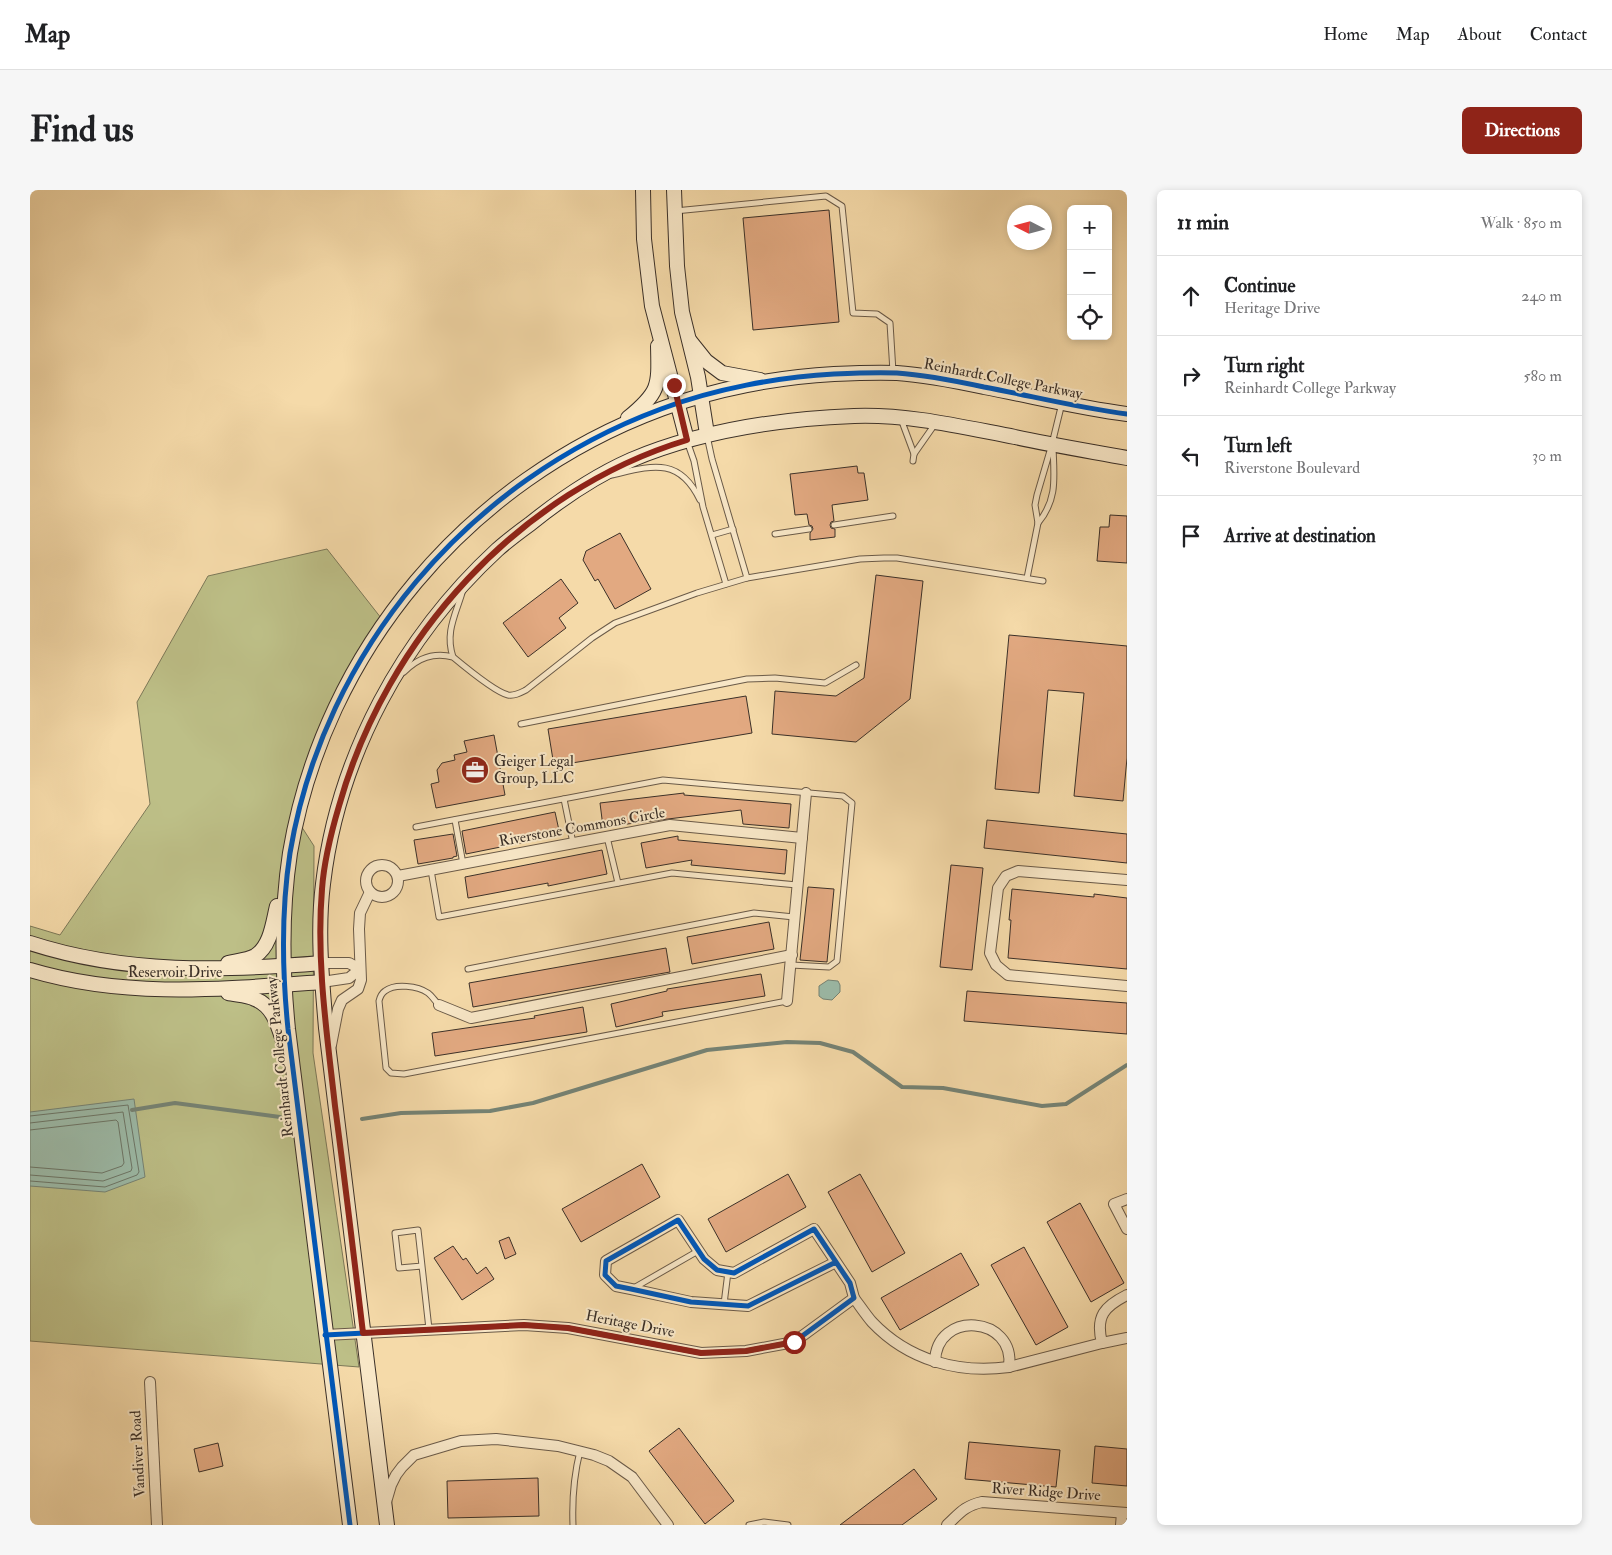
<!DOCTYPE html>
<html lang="en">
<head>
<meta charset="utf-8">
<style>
  :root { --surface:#fff; --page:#f6f6f6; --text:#202124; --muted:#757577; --line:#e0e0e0; --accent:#8f2418 }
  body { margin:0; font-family:"IM FELL Double Pica",serif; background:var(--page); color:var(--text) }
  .controls { position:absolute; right:15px; top:15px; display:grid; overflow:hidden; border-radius:8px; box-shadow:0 2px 8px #0003 }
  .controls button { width:45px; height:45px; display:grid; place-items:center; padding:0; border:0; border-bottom:1px solid var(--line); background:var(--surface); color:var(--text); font:25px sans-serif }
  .compass { position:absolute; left:977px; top:15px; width:45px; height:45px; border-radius:50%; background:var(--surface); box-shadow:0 2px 8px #0003; rotate:276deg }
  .stop { position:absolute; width:15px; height:15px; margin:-11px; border:4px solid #8f2418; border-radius:50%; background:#fff }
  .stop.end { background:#8f2418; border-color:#fff; box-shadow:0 1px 5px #0008 }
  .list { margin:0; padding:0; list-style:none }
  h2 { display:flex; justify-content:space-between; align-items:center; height:65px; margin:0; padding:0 20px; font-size:21px }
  h2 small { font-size:16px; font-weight:400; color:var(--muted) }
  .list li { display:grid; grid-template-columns:32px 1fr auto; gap:15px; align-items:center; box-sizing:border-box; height:80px; padding:0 20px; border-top:1px solid var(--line) }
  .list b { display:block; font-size:19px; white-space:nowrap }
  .list p { margin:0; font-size:16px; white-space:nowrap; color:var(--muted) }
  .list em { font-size:16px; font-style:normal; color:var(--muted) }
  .icon { flex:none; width:28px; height:28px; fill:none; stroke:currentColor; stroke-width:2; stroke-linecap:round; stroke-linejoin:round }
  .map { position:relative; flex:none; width:1097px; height:1335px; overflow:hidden; border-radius:8px }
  header { display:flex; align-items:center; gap:30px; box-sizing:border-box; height:70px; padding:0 25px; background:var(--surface); border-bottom:1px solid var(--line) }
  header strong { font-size:24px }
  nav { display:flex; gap:28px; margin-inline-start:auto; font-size:18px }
  .intro { display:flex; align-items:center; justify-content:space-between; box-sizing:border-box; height:120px; padding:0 30px }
  h1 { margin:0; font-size:35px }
  .button { padding:12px 22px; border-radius:8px; background:var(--accent); color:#fff; font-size:18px; font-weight:700 }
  main { display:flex; gap:30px; padding:0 30px }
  aside { flex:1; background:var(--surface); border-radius:8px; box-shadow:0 2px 8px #0003 }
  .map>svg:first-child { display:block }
  .green { fill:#bdbf87; stroke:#7c7858 }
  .water { fill:#9cbba9; stroke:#758375 }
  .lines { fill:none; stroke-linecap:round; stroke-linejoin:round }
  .shore { stroke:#6c7668; stroke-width:1 }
  .stream { stroke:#758375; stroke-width:4 }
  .building { fill:#e2a981; stroke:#3b3028 }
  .lane-casing { stroke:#6a5a48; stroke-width:7 }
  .street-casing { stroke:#6a5a48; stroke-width:12 }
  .secondary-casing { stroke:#3b3028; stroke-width:16 }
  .lane { stroke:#f8e7c7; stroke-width:5 }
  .street { stroke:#f8e7c7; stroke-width:10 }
  .secondary { stroke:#f8e7c7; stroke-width:14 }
  .cycleway-casing { stroke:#f8e7c7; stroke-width:8 }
  .cycleway { stroke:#0057b8; stroke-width:5 }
  .route { stroke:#8f2418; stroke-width:6 }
  .labels { text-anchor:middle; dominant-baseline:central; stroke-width:4; stroke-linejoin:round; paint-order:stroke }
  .street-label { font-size:15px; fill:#3b3028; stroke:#f8e7c7 }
  .poi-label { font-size:15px; fill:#3b3028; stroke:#f8e7c7; text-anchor:start }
</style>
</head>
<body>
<header>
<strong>Map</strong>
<nav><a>Home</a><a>Map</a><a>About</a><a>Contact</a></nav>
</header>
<div class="intro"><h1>Find us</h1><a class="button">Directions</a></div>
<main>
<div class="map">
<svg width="1097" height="1335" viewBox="0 0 1097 1335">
  <rect width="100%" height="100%" fill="#f5daa9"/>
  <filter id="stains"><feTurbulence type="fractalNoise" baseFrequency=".004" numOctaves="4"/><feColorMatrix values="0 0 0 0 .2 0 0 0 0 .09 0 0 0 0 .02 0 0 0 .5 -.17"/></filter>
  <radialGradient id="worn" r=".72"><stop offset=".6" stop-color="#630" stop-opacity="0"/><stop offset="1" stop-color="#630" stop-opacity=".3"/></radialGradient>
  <!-- green -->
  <path class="green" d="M297,359l58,74 -60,104 -29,91 18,28 -1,207 46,314 -329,-26v-415l30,9 90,-131 -13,-102 71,-126z"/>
  <!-- water -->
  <g class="water">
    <path d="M798,790l10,1 2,4v7l-8,8 -9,-1 -4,-3v-10z"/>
    <path d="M104,909l11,78 -40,15 -75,-6v-74z"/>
  </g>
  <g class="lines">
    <!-- shore -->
    <g class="shore">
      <path d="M0,926l98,-11 11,67 -2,3 -32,12 -75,-6"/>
      <path d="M0,933l93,-11 9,56 -1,3 -28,10 -73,-6"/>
      <path d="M0,940l86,-10 2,2 6,41 -2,3 -20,7 -72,-6"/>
    </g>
    <!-- stream -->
    <g class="stream">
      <path d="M102,920l43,-7 105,14"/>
      <path d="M332,929l39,-6 89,-2 43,-8 174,-53 80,-8 33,1 33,9 49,35 41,1 99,18 24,-2 61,-39"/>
    </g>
  </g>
  <!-- building -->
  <g class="building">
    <path d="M799,20l10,112 -86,8 -10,-112z"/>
    <path d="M827,276l1,7h6l4,27 -36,5 2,16 -3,1 -1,3 1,3 4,1v8l-25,3v-7l3,-4 -1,-3 -3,-1 -2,-11 -12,1 -5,-41z"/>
    <path d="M1080,325l17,1v47l-30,-2 3,-34h9z"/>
    <path d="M590,343l31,56 -36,20 -17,-30 -3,2 -12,-21 3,-9z"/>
    <path d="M846,385l47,6 -13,118 -54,43 -84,-8 3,-43 61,5 28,-18z"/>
    <path d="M531,389l17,24 -19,15 7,10 -38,29 -25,-34z"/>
    <path d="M979,445l118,11v112l-4,43 -49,-5 10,-103 -36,-3 -9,103 -44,-4z"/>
    <path d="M716,506l6,37 -198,33 -6,-37z"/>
    <path d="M464,545l11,60 -69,13 -5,-24 8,-2 -2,-12 5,-7 13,-3 -1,-5 13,-3 -3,-11z"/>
    <path d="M654,603v2l107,9 -2,24 -46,-4 -2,-14 -138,17 -3,-24z"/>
    <path d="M525,622l5,23 -94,19 -4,-23z"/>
    <path d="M957,630l140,14v29l-143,-15z"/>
    <path d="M423,644l4,22 -4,1v1l-35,6 -4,-24z"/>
    <path d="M648,646v4l109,10 -2,24 -94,-9 1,-5 -46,8 -5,-25z"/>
    <path d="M572,660l5,24 -59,12v-3l-80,15 -3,-21z"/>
    <path d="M921,675l32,3 -11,102 -32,-3z"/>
    <path d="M778,697l26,2 -7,73 -27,-2z"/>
    <path d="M982,699l82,8v-3l33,4v71l-119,-11 3,-38h-2z"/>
    <path d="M739,732l5,27 -82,15 -5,-27z"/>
    <path d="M636,758l4,24 -197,35 -4,-24z"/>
    <path d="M731,784l4,22 -103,16 1,4 -47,11 -5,-23 56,-13v-2z"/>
    <path d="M937,801l160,12v31l-163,-13z"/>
    <path d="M553,817l4,25 -152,24 -3,-23 103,-15 -1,-2z"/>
    <path d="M612,974l18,33 -79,45 -19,-33z"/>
    <path d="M758,984l18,33 -80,45 -18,-33z"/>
    <path d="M830,984l45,79 -33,19 -44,-80z"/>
    <path d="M1050,1013l44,80 -33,19 -44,-80z"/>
    <path d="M479,1047l7,17 -11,5 -6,-18z"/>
    <path d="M423,1056l10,14 3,-2 11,16 9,-7 8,12 -32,21 -28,-42z"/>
    <path d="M994,1057l44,80 -32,18 -45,-80z"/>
    <path d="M931,1063l18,32 -79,45 -19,-32z"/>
    <path d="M649,1238l55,73 -29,23 -56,-73z"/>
    <path d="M939,1252l91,8 -4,37 -91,-8z"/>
    <path d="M188,1253l5,23 -24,6 -5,-23z"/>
    <path d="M1065,1256l32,3v37l-35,-3z"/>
    <path d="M884,1279l23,30 -35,26h-62z"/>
    <path d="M508,1288l1,38 -91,2 -1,-37z"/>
  </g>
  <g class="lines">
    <defs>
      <g id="lane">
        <path d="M645,21l151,-15 16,10 11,107 24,1 13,9 3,49"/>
        <path d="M871,229l13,35"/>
        <path d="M677,246l5,23 35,119"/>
        <path d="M657,251l7,20 9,46 23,77"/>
        <path d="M883,271l1,-7 21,-30"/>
        <path d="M582,285c39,-9 67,-19 88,25"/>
        <path d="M1008,333c20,-24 16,-46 15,-76"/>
        <path d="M804,335l59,-9"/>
        <path d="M745,344l34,-5"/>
        <path d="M682,345l21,-6"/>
        <path d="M997,388l11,-55 -3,-18 2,-10 15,-51 10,-41"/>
        <path d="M423,467c-8,-24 2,-41 9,-64"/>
        <path d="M374,482c14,-14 29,-20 49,-15 12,10 42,35 55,38 7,1 12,-2 18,-5l66,-52 23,-15 82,-30 50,-15 113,-19 24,-1h13l146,23"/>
        <path d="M491,534l226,-45 28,-1 50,5 31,-18"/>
        <path d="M534,609l9,44"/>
        <path d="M425,630l8,44"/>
        <path d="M386,637l247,-47 180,16 9,7 -15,158 -8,6 -38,-2"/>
        <path d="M577,647l11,46"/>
        <path d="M401,680l8,47 233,-44 125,12"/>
        <path d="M438,779l286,-56 40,4"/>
        <path d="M409,815c-4,-4 -7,-9 -11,-12 -10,-7 -33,-10 -43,-2 -3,2 -5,6 -6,10l7,67 5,5 13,1 383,-73"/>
        <path d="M392,1076l-23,2 -4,-35 23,-3 11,99"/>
        <path d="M602,1099l66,-38"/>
        <path d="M694,1114l4,-32"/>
        <path d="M543,1335c-1,-25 1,-50 7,-74"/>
        <path d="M719,1335l15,-3 24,3"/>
      </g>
      <g id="street">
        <circle cx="352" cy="691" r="16"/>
        <path d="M368,686l272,-51 132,13"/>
        <path d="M1097,690l-109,-9 -12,5 -8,12 -8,65 6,12 12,10 119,11"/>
        <path d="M292,773h27l11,6 -11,9 -27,4"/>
        <path d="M757,811l19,-208"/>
        <path d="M409,815l32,13 321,-63"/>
        <path d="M301,855l7,-36 4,-9 16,-11 3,-9 -2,-51 1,-16 10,-21"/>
        <path d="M1097,1009l-13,5 13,25"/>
        <path d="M824,1108c6,8 12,17 18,24 36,38 86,52 137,45l93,-24 25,-5"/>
        <path d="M295,1145l199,-10 44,3 133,25 45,-2 48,-9 60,-44 -4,-15 -36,-54 -80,44 -17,-3 -13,-11 -26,-39 -72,41 -1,14 11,11 15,3 60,13 57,4 88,-44"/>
        <path d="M1072,1153c-7,-27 3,-37 25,-48"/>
        <path d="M905,1172c1,-53 81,-46 74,5"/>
        <path d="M120,1192l7,143"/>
        <path d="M356,1312l5,-17 5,-10 6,-8 12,-12 47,-14 35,-2 62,7 36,9 15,6 23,16 36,48"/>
        <path d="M917,1335c12,-11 17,-19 35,-23l145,11"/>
        <path d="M1091,1335l1,-12"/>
      </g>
      <g id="secondary">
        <path d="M613,0l1,49 8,67 35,134"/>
        <path d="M644,0l3,76 5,46 16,65 9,57"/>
        <path d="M660,151l16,20 16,12 38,7"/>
        <path d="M598,228c32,-26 31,-32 30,-72"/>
        <path d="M0,753c95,31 194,28 292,20"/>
        <path d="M198,773c8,-2 20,-3 27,-7 16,-10 18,-34 22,-50"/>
        <path d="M0,780c96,29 194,19 292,12"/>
        <path d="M198,803c8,2 19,2 27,6 18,7 23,26 28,42"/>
        <path d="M320,1335l-62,-496c-6,-59 -7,-117 2,-176 34,-203 179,-373 371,-444 53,-20 117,-32 173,-35 21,-1 42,-2 63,-1 30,2 59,8 87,14 48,9 95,21 143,27"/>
        <path d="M357,1335l-61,-497c-4,-47 -9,-97 -3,-144 15,-128 80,-247 174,-334 10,-9 22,-18 33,-26 31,-25 65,-48 101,-64 71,-30 147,-41 223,-44 55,-2 108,11 161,21 37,8 74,14 112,21"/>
      </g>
    </defs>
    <!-- lane casing -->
    <use href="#lane" class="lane-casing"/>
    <!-- street casing -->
    <use href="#street" class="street-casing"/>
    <!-- secondary casing -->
    <use href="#secondary" class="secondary-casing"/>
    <!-- lane -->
    <use href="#lane" class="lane"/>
    <!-- street -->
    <use href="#street" class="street"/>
    <!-- secondary -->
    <use href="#secondary" class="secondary"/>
    <defs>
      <g id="cycleway">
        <path d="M295,1145l199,-10 44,3 133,25 45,-2 48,-9 60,-44 -4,-15 -36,-54 -80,44 -17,-3 -13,-11 -26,-39 -72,41 -1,14 11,11 15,3 60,13 57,4 88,-44"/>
        <path d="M320,1335l-62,-496c-6,-59 -7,-117 2,-176 34,-203 179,-373 371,-444 53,-20 117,-32 173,-35 21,-1 42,-2 63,-1 30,2 59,8 87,14 48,9 95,21 143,27"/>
      </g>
    </defs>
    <!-- cycleway casing -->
    <use href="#cycleway" class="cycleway-casing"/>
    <!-- cycleway -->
    <use href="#cycleway" class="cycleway"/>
  </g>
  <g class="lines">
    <!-- route -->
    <path class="route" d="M644,195l13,55c-168,51 -301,198 -348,366 -8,27 -15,55 -17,83 -6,72 5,145 13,217 10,75 19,151 28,227l161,-8 44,3 133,25 45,-2 48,-9"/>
  </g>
  <!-- icons -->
  <defs>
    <symbol id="office-disc" viewBox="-11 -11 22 22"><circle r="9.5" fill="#8f2418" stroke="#f8e7c7"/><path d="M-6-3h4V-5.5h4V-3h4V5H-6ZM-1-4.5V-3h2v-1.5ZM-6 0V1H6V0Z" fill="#fff"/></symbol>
  </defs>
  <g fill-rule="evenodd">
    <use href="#office-disc" x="429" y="564" width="32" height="32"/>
  </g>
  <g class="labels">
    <!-- street labels -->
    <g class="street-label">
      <text transform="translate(973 189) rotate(11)">Reinhardt College Parkway</text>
      <text transform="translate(552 637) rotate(-10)">Riverstone Commons Circle</text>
      <text x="145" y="782">Reservoir Drive</text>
      <text transform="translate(250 867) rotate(-96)">Reinhardt College Parkway</text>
      <text transform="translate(600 1134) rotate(11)">Heritage Drive</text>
      <text transform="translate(108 1264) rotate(-93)">Vandiver Road</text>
      <text transform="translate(1016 1302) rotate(4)">River Ridge Drive</text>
    </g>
    <!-- poi labels -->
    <g class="poi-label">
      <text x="464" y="571">Geiger Legal<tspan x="464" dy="17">Group, LLC</tspan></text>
    </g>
  </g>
  <rect width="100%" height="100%" filter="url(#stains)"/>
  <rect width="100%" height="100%" fill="url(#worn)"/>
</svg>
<div class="controls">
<button>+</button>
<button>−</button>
<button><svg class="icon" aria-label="locate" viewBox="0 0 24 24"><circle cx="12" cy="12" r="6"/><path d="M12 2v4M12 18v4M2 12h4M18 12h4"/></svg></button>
</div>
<svg class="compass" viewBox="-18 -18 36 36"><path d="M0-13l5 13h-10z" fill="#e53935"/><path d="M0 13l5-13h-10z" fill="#757577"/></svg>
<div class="stop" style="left:764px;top:1152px"></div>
<div class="stop end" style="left:644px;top:195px"></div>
</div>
<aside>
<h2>11 min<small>Walk · 850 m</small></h2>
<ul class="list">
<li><svg class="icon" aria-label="ahead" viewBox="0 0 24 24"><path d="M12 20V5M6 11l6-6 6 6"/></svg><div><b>Continue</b><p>Heritage Drive</p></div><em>240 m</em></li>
<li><svg class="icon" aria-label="right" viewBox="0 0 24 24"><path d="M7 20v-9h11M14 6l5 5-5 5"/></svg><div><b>Turn right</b><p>Reinhardt College Parkway</p></div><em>580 m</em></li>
<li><svg class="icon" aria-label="left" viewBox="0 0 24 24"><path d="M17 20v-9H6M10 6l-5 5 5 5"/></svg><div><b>Turn left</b><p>Riverstone Boulevard</p></div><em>30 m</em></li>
<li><svg class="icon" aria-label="arrive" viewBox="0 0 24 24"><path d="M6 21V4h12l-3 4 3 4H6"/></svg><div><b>Arrive at destination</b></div></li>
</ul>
</aside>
</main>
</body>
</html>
